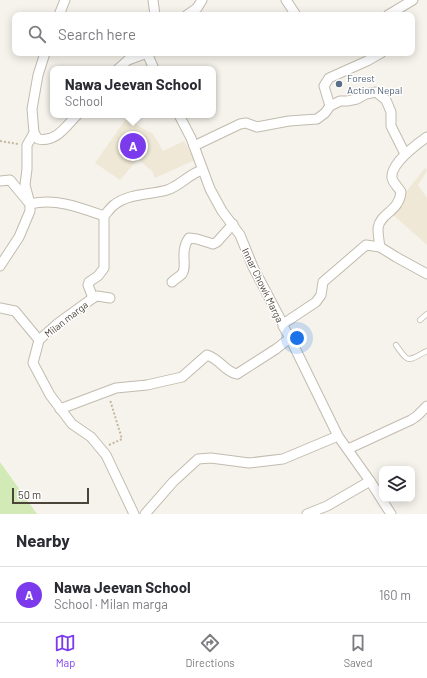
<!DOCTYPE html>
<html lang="en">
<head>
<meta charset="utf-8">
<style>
  :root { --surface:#fff; --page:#f2f2f3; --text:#2b2b33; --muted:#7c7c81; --line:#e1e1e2; --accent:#7c3aed }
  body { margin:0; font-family:Barlow,sans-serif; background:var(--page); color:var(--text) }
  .controls { position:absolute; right:12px; bottom:12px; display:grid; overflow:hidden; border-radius:8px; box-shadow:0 2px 10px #0003 }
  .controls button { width:36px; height:36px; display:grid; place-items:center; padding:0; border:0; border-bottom:1px solid var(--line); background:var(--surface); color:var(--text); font:20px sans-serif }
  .scale { position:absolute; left:12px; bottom:10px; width:77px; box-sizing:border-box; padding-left:4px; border:2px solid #4b4439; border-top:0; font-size:11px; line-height:14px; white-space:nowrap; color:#4b4439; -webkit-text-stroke:3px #fff; paint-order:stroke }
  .you { position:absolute; left:297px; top:338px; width:14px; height:14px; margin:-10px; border:3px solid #fff; border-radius:50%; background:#1a73e8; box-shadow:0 0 0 6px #1a73e833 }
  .badge { display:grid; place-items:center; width:26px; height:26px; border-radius:50%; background:var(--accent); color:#fff; font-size:13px; font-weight:700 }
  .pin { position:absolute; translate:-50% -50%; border:2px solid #fff; box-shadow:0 1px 4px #0006 }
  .popup { position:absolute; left:50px; top:66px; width:166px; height:52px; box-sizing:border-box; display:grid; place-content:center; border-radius:8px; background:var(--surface); filter:drop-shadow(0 1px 3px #0005); font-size:13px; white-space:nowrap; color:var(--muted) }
  .popup b { font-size:15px; color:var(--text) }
  .popup::after { content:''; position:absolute; left:50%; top:100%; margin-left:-8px; border:8px solid transparent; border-top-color:var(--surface) }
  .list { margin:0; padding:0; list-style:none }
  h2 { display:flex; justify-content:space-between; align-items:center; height:52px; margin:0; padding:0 16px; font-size:17px }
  h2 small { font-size:13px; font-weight:400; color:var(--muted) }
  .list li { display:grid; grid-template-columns:26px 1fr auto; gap:12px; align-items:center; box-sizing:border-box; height:56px; padding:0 16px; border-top:1px solid var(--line) }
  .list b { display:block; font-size:15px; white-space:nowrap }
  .list p { margin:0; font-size:13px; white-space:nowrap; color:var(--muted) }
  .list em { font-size:13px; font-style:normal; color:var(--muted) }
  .icon { flex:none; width:22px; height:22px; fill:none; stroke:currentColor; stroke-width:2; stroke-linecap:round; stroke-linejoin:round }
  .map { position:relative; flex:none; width:427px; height:514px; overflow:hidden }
  .search { position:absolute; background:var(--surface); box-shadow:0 2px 10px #0003; left:12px; right:12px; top:12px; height:44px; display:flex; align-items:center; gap:10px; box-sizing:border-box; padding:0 14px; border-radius:8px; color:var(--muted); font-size:15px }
  .sheet { height:108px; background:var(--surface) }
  nav { display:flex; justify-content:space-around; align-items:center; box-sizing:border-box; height:56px; border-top:1px solid var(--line); background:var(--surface); font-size:11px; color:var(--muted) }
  nav a { display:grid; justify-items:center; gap:2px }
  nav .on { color:var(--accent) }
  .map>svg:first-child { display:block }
  .education { fill:#efe8d6 }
  .green { fill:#d2eab5 }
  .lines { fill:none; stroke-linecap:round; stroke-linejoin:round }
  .lane-casing { stroke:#c2bbae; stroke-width:6 }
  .street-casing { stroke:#c2bbae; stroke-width:11 }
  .path { stroke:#c4b79f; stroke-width:2; stroke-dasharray:2 2; stroke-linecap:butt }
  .lane { stroke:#fff; stroke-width:4.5 }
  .street { stroke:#fff; stroke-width:9 }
  .service-dot { fill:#5c6f8a; stroke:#fff; stroke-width:1.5 }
  .labels { text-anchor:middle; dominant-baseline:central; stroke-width:3; stroke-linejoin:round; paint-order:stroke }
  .service-label { font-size:10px; fill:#4e5e75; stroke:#fff; text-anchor:start }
  .street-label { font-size:10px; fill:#4b4439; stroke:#fff }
</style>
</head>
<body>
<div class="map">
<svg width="427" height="514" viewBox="0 0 427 514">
  <rect width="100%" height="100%" fill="#f6f3ec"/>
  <!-- education -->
  <g class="education">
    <path d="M126,119l27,15 10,17 21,-10 11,19 -40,18 -3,-7 -14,-12 -18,21 -25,-17z"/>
    <path d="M425,168l2,1v2l-9,14 9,13v47l-37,-33z"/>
  </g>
  <!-- green -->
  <path class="green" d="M0,462l37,52h-37z"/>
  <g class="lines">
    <defs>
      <g id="lane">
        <path d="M420,320l7,-6"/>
        <path d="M396,345c13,19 11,16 31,6"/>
      </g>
      <g id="street">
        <path d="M153,0l2,15"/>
        <path d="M286,0l10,15"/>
        <path d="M59,15l6,-15"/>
        <path d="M187,15l10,-7 5,-8"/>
        <path d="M388,15l25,-15"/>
        <path d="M147,53l7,16"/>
        <path d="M118,69l10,-9 19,-7"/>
        <path d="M330,106l10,-5h7l10,-2 9,-5 10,-2 10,8 5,12v14l14,28"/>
        <path d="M179,115l12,23 19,51 12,22 18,24 13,32 30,57v2l7,12 48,98 32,45 21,33"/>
        <path d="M34,133l4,6c18,4 28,-13 39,-24"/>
        <path d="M427,137c-10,7 -37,27 -35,41 1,5 7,10 9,14 -2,20 -21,21 -23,36 0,6 1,13 2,19l16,10 31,17"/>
        <path d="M194,146l46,-22 6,-1 11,4 32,-6 28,-2 8,-6 5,-7 -6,-20 5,-8 38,-17 14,-8"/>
        <path d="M0,181l10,-1 20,24c26,-6 49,3 74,12"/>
        <path d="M0,266l19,-29 11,-26v-7l-5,-19 2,-16v-24l7,-12 -2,-24 6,-34 7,-22"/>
        <path d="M172,282c3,-3 7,-5 10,-8 6,-8 -3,-22 7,-36l8,1 16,5 4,-2 16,-18"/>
        <path d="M93,298l-5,-13 1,-3 9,-6 6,-8v-52c3,-3 6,-8 10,-11 15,-12 36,-10 53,-15 13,-4 22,-16 35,-20"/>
        <path d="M0,308l15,3 24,29 -6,23 17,32 22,29 19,13 15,18 28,59"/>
        <path d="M283,324l33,-22 5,-7 2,-13 43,-37 14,2"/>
        <path d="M39,340l18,-16 36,-26 4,-2 13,2"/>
        <path d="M60,409l56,-21 31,-3 35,-8 25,-22c13,4 18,17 30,19l39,-25 14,-11"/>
        <path d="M348,449l63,-29 6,-4 10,-10"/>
        <path d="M145,514l28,-32 25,-23 13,-1 38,5 34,-4 55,-23"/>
        <path d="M307,514l20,-8 43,-25"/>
      </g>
    </defs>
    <!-- lane casing -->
    <use href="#lane" class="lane-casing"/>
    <!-- street casing -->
    <use href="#street" class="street-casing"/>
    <!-- path -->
    <g class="path">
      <path d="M0,141l18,3"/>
      <path d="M109,445l13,-6 -12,-39"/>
    </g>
    <!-- lane -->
    <use href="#lane" class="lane"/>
    <!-- street -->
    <use href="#street" class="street"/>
  </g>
  <!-- markers -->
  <circle class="service-dot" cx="339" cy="84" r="4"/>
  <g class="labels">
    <!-- service labels -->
    <g class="service-label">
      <text x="347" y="78">Forest<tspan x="347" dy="12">Action Nepal</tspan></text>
    </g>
    <!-- street labels -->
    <g class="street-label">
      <text transform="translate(263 285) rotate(64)">Innar Chowk Marga</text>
      <text transform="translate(66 319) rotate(-38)">Milan marga</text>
    </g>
  </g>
</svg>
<div class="controls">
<button><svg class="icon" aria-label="layers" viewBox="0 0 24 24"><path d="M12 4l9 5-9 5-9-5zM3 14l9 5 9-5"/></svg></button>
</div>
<div class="scale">50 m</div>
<div class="you"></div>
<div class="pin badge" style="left:133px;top:146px">A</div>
<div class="popup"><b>Nawa Jeevan School</b>School</div>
<div class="search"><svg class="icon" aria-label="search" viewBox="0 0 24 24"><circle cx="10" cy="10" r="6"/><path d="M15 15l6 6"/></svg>Search here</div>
</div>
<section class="sheet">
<h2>Nearby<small></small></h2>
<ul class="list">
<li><span class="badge">A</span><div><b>Nawa Jeevan School</b><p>School · Milan marga</p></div><em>160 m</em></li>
</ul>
</section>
<nav>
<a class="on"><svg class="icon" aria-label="map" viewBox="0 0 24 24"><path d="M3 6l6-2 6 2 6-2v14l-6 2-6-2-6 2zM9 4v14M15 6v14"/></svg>Map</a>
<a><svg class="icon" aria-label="directions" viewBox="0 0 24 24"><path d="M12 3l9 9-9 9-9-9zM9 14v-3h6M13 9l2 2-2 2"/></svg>Directions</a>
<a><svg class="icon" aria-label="saved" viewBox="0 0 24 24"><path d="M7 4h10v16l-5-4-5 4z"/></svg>Saved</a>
</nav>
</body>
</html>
